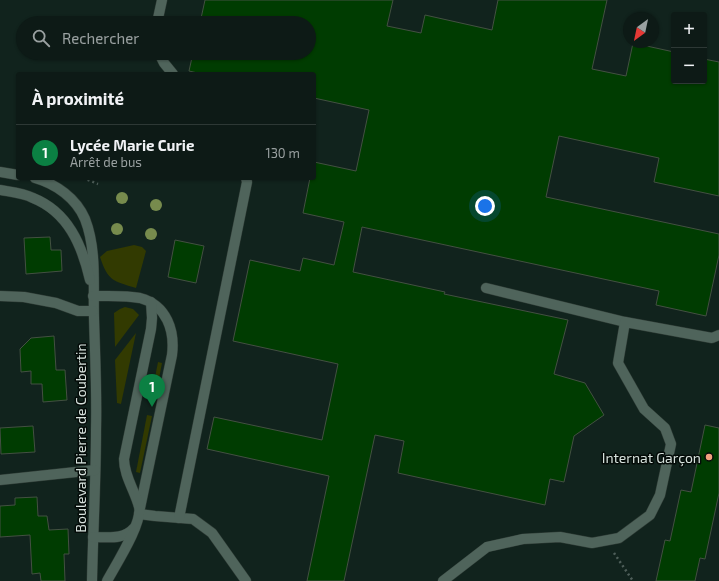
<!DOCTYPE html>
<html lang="fr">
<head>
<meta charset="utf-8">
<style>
  :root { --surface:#0d1a16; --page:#1b2723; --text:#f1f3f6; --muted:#9aa1a1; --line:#2d3835; --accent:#0b8043 }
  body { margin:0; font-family:"Exo 2",sans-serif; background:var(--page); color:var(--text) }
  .controls { position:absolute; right:12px; top:12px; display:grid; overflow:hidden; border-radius:4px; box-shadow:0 1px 3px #0004 }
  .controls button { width:36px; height:36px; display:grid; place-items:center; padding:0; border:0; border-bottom:1px solid var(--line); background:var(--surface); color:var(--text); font:20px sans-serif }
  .compass { position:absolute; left:623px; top:12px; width:36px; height:36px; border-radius:50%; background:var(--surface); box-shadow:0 1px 3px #0004; rotate:213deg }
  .you { position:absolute; left:485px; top:206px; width:14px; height:14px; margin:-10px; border:3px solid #fff; border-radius:50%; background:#1a73e8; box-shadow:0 0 0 6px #1a73e833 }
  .badge { display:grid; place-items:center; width:26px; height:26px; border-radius:50%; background:var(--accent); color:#fff; font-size:13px; font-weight:700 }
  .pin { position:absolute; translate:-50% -33px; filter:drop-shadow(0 1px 2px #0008) }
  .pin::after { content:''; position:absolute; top:21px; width:14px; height:12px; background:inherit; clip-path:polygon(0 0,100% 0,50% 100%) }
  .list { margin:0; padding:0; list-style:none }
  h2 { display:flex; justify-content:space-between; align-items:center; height:52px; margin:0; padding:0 16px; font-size:17px }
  h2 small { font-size:13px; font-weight:400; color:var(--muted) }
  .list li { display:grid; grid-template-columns:26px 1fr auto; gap:12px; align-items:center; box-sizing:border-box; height:56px; padding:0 16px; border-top:1px solid var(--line) }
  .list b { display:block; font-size:15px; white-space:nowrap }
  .list p { margin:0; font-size:13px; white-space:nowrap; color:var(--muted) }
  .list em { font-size:13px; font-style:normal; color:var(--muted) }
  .icon { flex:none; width:22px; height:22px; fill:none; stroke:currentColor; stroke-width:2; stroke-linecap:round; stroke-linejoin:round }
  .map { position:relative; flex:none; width:719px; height:581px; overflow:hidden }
  .search { position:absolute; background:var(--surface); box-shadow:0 1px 3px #0004; left:16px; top:16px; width:300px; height:44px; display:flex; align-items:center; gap:10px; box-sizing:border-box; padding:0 14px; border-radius:22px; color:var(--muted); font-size:15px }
  .panel { position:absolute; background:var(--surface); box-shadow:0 1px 3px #0004; left:16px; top:72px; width:300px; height:108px; border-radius:4px }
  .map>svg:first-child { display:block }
  .green { fill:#323a01 }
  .building { fill:#003c01; stroke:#435042 }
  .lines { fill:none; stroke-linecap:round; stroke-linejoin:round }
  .minor-casing { stroke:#2f3c36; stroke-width:11 }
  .path { stroke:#4f5f5a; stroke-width:2.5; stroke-dasharray:2 3; stroke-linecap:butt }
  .minor { stroke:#4f645b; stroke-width:10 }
  .tree { fill:#778b4d }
  .poi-dot { fill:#f1a17d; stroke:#040b08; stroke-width:1.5 }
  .labels { text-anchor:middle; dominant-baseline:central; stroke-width:3; stroke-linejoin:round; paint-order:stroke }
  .street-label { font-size:14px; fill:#d6e1dc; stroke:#040b08 }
  .poi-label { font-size:14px; fill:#d6e1dc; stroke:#040b08; text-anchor:end }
</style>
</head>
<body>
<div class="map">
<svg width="719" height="581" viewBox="0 0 719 581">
  <rect width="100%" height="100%" fill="#11231d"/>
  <!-- green -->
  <g class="green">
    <path d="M134,245l8,2 4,4 -10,37c-23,-7 -28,-7 -36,-31l7,-6z"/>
    <path d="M125,307l8,2 6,6 -24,32 -1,-34 6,-4z"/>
    <path d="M136,333l-15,71 -4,-1 -2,-43z"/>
    <path d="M158,362l4,1 -7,36 -4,-1z"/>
    <path d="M147,415l5,1 -12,57 -4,-1z"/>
  </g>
  <!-- building -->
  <g class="building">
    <path d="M205,0h188l-6,26 34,7 4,-18 67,15 6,-30h109l-15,69 34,7 7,-33 41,9v29h30v-22l15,3v134l-65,-14 5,-24 -100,-22 -13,61 173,37v21l-13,61 -50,-11 3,-14 -297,-64 -9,45 92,20 -1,2 124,26 -14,54 31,9 19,32 -30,21 -10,46 -14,-3 -5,26 -147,-32 6,-32 -29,-6 -31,146h-37l22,-105 -122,-27 7,-32 108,23 16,-76 -105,-23 17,-81 50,11 3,-13 31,7 10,-43 -41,-9 7,-35h4v-16l42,9 13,-61 -55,-12v-24h-112l-13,-3 4,-18h116v-30h-109z"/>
    <path d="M50,237l1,13h10l1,21 -36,3 -2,-36z"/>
    <path d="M175,240l29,6 -8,37 -28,-6z"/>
    <path d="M54,336l2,34h9l2,30 -24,2 -1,-18h-11v-13l-10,1 -1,-23 11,-11z"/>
    <path d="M705,425l14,3v65l-14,66 -5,-1 -5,23h-39l9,-41 5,1 11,-51 10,2z"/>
    <path d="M33,426l2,26 -34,2 -1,-26z"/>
    <path d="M37,497l1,19h9l2,14 19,-1 1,25h-5l1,27h-24l-1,-8 -8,1 -2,-39 -30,2v-31l15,-1v-7z"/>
  </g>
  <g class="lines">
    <defs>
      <g id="minor">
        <path d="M157,23l5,-23"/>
        <path d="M159,53l5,10 9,11"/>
        <path d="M0,172l18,3"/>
        <path d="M35,178c21,6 41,20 50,41 12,31 8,66 9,99 1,37 3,74 2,112 0,50 -3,101 -4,151"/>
        <path d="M0,190c11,2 23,3 33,8 35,14 49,47 57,82"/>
        <path d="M486,288l139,34"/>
        <path d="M0,296l24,1 32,6 22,8h15"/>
        <path d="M93,296c15,0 32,-1 47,2 27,7 35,33 32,57l-32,153"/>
        <path d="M0,480l95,-10"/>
        <path d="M139,514l16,2 38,3 19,14 34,48"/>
        <path d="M179,518l68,-336 -1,-4"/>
        <path d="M93,537c15,0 31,3 41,-9"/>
        <path d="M107,581c8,-15 36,-58 32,-74 -4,-16 -15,-31 -15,-48l27,-130 1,-11 -1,-16"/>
        <path d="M443,581l44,-34 36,-8 37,-2 32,6 27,-5 31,-23 10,-20 11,-51 -6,-16 -21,-19 -26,-46 7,-41 87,16 7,-3"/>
      </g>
    </defs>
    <!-- minor casing -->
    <use href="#minor" class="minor-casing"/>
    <!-- path -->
    <g class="path">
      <path d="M83,178l15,6"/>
      <path d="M614,553l19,28"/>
    </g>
    <!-- minor -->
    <use href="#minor" class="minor"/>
  </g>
  <!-- trees -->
  <g class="tree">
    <circle cx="122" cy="198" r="6"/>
    <circle cx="156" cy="205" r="6"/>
    <circle cx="117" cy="229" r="6"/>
    <circle cx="151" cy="234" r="6"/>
  </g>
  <!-- markers -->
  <circle class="poi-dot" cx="709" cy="457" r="4"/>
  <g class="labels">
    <!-- street labels -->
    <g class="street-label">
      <text transform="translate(80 438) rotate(-90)">Boulevard Pierre de Coubertin</text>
    </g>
    <!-- poi labels -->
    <g class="poi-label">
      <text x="701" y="457">Internat Garçon</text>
    </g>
  </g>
</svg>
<div class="controls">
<button>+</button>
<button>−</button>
</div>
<svg class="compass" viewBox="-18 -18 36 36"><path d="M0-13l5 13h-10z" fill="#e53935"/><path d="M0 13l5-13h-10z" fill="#9aa1a1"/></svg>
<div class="you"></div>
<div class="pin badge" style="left:152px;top:407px">1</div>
<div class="search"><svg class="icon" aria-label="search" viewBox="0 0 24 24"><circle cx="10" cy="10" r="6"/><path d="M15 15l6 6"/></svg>Rechercher</div>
<section class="panel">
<h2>À proximité<small></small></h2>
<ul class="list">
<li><span class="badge">1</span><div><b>Lycée Marie Curie</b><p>Arrêt de bus</p></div><em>130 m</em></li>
</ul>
</section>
</div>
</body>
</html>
